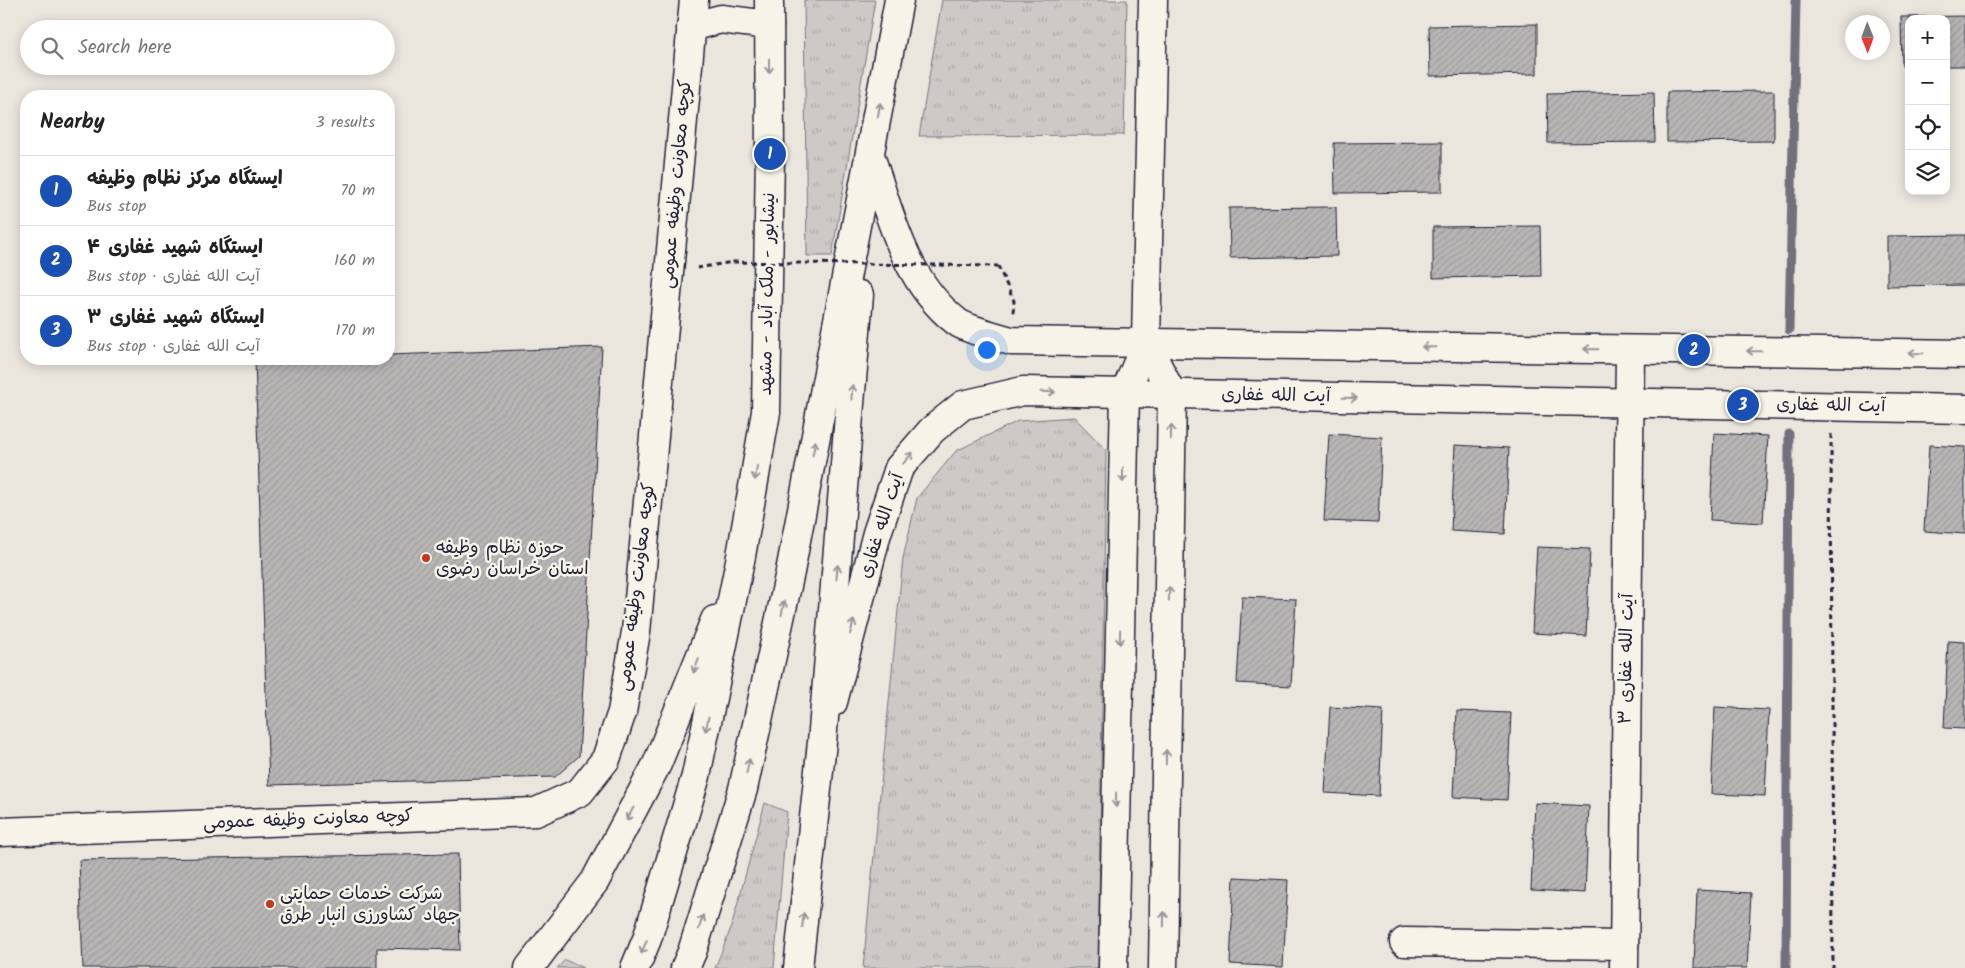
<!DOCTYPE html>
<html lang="en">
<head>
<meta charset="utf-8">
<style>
  :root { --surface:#fff; --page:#f6f6f6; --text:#222; --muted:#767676; --line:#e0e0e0; --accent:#d93025 }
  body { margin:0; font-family:Kalam,"Playpen Sans Arabic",sans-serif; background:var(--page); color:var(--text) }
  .controls { position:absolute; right:15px; top:15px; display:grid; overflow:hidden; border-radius:10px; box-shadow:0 2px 12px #0003 }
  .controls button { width:45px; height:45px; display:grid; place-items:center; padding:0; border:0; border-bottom:1px solid var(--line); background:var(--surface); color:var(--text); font:25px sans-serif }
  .compass { position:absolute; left:1845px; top:15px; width:45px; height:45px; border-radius:50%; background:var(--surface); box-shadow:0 2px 12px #0003; rotate:179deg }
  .you { position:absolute; left:986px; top:349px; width:18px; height:18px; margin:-12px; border:4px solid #fff; border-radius:50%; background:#1a73e8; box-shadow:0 0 0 8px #1a73e833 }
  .badge { display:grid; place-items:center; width:32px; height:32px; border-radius:50%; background:var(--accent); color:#fff; font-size:16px; font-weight:700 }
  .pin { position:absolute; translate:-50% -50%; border:2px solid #fff; box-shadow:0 1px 5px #0006 }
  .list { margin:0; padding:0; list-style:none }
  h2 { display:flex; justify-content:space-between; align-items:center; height:65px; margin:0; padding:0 20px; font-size:21px }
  h2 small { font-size:16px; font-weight:400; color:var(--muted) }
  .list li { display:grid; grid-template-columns:32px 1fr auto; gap:15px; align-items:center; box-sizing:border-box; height:70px; padding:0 20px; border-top:1px solid var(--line) }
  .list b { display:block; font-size:19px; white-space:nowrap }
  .list p { margin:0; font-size:16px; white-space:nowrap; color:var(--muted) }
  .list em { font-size:16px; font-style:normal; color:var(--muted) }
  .icon { flex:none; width:28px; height:28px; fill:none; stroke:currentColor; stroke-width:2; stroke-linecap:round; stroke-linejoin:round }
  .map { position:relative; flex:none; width:1965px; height:968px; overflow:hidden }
  .search { position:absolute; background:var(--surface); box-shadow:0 2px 12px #0003; left:20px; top:20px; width:375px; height:55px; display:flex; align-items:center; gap:12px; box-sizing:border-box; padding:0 18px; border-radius:28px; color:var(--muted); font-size:19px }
  .panel { position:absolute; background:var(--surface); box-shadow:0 2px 12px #0003; left:20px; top:90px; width:375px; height:275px; border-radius:20px }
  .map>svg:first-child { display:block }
  .grass { fill:url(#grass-tufts); stroke:#787680 }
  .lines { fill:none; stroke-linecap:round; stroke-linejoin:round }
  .stream { stroke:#716f7b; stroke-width:9 }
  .building { fill:url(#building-hatch); stroke:#22223b }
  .street-casing { stroke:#22223b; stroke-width:31 }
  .highway-casing { stroke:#22223b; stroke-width:31 }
  .path { stroke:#22223b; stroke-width:3; stroke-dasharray:5 4; stroke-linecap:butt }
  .street { stroke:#f7f3e8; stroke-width:28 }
  .highway { stroke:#f7f3e8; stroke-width:28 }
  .path-bridge { stroke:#22223b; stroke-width:3; stroke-dasharray:5 4; stroke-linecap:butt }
  .oneway { stroke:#97959a }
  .poi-dot { fill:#c8321e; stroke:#f7f3e8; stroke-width:2 }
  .labels { text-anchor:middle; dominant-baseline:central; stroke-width:5; stroke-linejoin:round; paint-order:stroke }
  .street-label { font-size:18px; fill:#22223b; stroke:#f7f3e8 }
  .poi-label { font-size:18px; fill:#22223b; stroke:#f7f3e8; text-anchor:start }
</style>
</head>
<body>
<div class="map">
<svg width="1965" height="968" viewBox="0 0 1965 968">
  <defs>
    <pattern id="grass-tufts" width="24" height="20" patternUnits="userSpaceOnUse" patternTransform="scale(1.25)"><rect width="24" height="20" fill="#cdc9c6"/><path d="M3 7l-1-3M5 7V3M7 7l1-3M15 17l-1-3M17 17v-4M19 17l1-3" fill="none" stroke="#b0acab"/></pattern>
    <pattern id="building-hatch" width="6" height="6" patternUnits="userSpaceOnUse" patternTransform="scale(1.25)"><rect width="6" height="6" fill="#b8b6b5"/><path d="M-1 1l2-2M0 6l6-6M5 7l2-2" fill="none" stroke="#9e9c9d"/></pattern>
  </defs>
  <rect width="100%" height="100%" fill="#eae6de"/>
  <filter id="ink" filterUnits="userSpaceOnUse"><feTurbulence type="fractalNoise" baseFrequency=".02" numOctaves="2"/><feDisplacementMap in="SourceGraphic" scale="10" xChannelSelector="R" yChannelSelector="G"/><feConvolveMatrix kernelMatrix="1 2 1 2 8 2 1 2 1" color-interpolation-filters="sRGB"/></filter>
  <g filter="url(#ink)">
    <!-- grass -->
    <g class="grass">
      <path d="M804,0h71l-43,256h-25z"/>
      <path d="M942,0h185l-3,135 -205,1z"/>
      <path d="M1074,417l32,33 -8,518h-235l40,-410 14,-60 39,-47 62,-30z"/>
      <path d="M765,803l22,9 -13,156h-59l16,-40z"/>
      <path d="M565,960l18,8h-26z"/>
    </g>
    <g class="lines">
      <!-- stream -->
      <g class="stream">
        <path d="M1789,330l7,-330"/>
        <path d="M1786,968l3,-534"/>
      </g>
    </g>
    <!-- building -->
    <g class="building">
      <path d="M1965,16v50h-19v-47h-37v47h-7l-1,-49z"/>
      <path d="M1537,24v50l-107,2 -1,-50z"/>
      <path d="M1774,91v50l-107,1v-50z"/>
      <path d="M1654,92l1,50 -107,1 -1,-49z"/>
      <path d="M1442,142v50l-107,1 -1,-50z"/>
      <path d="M1336,207l1,49 -107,2 -1,-50z"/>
      <path d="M1540,226l1,50 -108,2v-51z"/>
      <path d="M1965,235v50l-78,1v-50z"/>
      <path d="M602,347l-23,409 -24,21 -286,8 -14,-425 134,-1v-4z"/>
      <path d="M1714,433l54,3 -5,87 -53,-3z"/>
      <path d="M1329,434l53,3 -4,86 -54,-2z"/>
      <path d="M1455,445l54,3 -4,86 -54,-3z"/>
      <path d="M1929,445l36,2v87l-41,-3z"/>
      <path d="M1537,547l53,2 -4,87 -54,-3z"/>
      <path d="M1242,597l54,2 -5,87 -54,-3z"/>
      <path d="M1948,641l17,1v87l-21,-1z"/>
      <path d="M1330,707l53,3 -4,86 -54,-3z"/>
      <path d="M1715,707l54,3 -4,86 -54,-2z"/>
      <path d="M1457,711l54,2 -4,87 -54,-3z"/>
      <path d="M1535,803l54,3 -4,87 -54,-3z"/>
      <path d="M458,854l2,96 -83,-2v20h-294l-4,-108z"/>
      <path d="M1234,877l54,3 -5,87 -53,-3z"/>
      <path d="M1697,890l54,3 -4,75h-53z"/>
    </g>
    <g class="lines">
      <defs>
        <g id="street">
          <path d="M691,27l30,-8 48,6"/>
          <path d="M871,158c19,58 35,125 86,164 9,7 41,15 54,19l954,13"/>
          <path d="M1146,343l26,51 -9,574"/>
          <path d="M833,702l44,-169 22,-65 33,-38 31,-25 60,-14 942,18"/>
          <path d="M0,832l536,-20 44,-20 26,-33 16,-47 14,-80 58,-632"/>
          <path d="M1404,942l220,3"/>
          <path d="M1113,968l12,-575 21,-50 7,-343"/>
          <path d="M1624,968l6,-618"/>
        </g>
        <g id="highway">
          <path d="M529,968l66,-87 62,-117 58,-144"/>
          <path d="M635,968l12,-29 49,-163 45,-220 25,-144 4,-258 -1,-154"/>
          <path d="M685,968l7,-16 51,-163 47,-217 109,-572"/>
          <path d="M798,968l24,-226 37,-447"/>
        </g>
      </defs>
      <!-- street casing -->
      <use href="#street" class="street-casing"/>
      <!-- highway casing -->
      <use href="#highway" class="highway-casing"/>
      <!-- path -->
      <g class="path">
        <path d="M998,266l16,35 -1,12"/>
        <path d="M697,268l36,-6"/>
        <path d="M1831,434l2,534"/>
      </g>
      <!-- street -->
      <use href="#street" class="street"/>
      <!-- highway -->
      <use href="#highway" class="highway"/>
      <!-- path-bridge -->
      <path class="path-bridge" d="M733,262l265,4"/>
    </g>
    <!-- one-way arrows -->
    <defs><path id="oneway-shaft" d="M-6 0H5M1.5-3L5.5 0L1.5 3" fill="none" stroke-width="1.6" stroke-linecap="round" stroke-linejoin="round" transform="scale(1.25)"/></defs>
    <g class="oneway">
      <use href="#oneway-shaft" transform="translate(769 66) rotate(90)"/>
      <use href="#oneway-shaft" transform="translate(879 110) rotate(-80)"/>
      <use href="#oneway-shaft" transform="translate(1429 347) rotate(-179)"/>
      <use href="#oneway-shaft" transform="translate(1591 349) rotate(-179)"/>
      <use href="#oneway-shaft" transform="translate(1754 351) rotate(-179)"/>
      <use href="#oneway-shaft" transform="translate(1916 353) rotate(-179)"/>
      <use href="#oneway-shaft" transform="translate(852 392) rotate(-85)"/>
      <use href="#oneway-shaft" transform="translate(1048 392) rotate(1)"/>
      <use href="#oneway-shaft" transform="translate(1350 398) rotate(1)"/>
      <use href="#oneway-shaft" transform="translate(1171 432) rotate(-89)"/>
      <use href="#oneway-shaft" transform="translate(814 448) rotate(-79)"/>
      <use href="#oneway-shaft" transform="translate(908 458) rotate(-49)"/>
      <use href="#oneway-shaft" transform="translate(756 473) rotate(100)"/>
      <use href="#oneway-shaft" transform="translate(1123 475) rotate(91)"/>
      <use href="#oneway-shaft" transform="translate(837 572) rotate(-85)"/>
      <use href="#oneway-shaft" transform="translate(1169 594) rotate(-89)"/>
      <use href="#oneway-shaft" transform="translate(783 608) rotate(-78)"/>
      <use href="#oneway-shaft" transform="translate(852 627) rotate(-75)"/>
      <use href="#oneway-shaft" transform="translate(1120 637) rotate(91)"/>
      <use href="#oneway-shaft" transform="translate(696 666) rotate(112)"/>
      <use href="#oneway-shaft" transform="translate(707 724) rotate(102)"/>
      <use href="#oneway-shaft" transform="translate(1166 757) rotate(-89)"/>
      <use href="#oneway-shaft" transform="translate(748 766) rotate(-78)"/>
      <use href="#oneway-shaft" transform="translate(1116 800) rotate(91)"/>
      <use href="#oneway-shaft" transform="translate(630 814) rotate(118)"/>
      <use href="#oneway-shaft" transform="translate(1164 919) rotate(-89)"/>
      <use href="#oneway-shaft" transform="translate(803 920) rotate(-84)"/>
      <use href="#oneway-shaft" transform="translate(701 922) rotate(-73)"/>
      <use href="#oneway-shaft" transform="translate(644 947) rotate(113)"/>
    </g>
  </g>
  <!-- markers -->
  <g class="poi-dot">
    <circle cx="426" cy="558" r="5"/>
    <circle cx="270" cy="904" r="5"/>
  </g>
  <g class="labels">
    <!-- street labels -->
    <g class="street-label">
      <text transform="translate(677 184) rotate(-85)">کوچه معاونت وظیفه عمومی</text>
      <text transform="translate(768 294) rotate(-89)">نیشابور - ملک آباد - مشهد</text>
      <text transform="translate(1276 396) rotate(1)">آیت الله غفاری</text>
      <text transform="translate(1831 406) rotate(1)">آیت الله غفاری</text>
      <text transform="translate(882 526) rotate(-72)">آیت الله غفاری</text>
      <text transform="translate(637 587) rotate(-83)">کوچه معاونت وظیفه عمومی</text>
      <text transform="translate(1627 659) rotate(-89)">آیت الله غفاری ۳</text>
      <text transform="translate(308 820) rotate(-2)">کوچه معاونت وظیفه عمومی</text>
    </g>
    <!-- poi labels -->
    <g class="poi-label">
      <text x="436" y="548">حوزه نظام وظیفه<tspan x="436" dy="21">استان خراسان رضوی</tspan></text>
      <text x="280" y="894">شرکت خدمات حمایتی<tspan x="280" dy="21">جهاد کشاورزی انبار طرق</tspan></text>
    </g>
  </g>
</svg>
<div class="controls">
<button>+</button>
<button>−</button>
<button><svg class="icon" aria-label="locate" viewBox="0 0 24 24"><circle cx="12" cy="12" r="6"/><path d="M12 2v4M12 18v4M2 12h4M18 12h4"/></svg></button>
<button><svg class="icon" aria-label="layers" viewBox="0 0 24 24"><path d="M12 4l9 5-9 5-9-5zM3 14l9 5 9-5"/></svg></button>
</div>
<svg class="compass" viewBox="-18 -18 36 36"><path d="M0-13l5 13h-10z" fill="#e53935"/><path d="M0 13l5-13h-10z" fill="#767676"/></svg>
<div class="you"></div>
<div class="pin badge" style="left:770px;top:154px;background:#1a4fb4">1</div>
<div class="pin badge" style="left:1694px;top:350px;background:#1a4fb4">2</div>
<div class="pin badge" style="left:1743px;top:405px;background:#1a4fb4">3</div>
<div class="search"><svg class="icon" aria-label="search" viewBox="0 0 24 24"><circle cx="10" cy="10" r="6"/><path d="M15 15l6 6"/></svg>Search here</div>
<section class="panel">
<h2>Nearby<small>3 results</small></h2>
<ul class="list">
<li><span class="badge" style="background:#1a4fb4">1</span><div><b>ایستگاه مرکز نظام وظیفه</b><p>Bus stop</p></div><em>70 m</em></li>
<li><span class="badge" style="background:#1a4fb4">2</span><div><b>ایستگاه شهید غفاری ۴</b><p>Bus stop · آیت الله غفاری</p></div><em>160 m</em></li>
<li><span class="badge" style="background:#1a4fb4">3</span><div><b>ایستگاه شهید غفاری ۳</b><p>Bus stop · آیت الله غفاری</p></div><em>170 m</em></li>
</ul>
</section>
</div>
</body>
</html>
